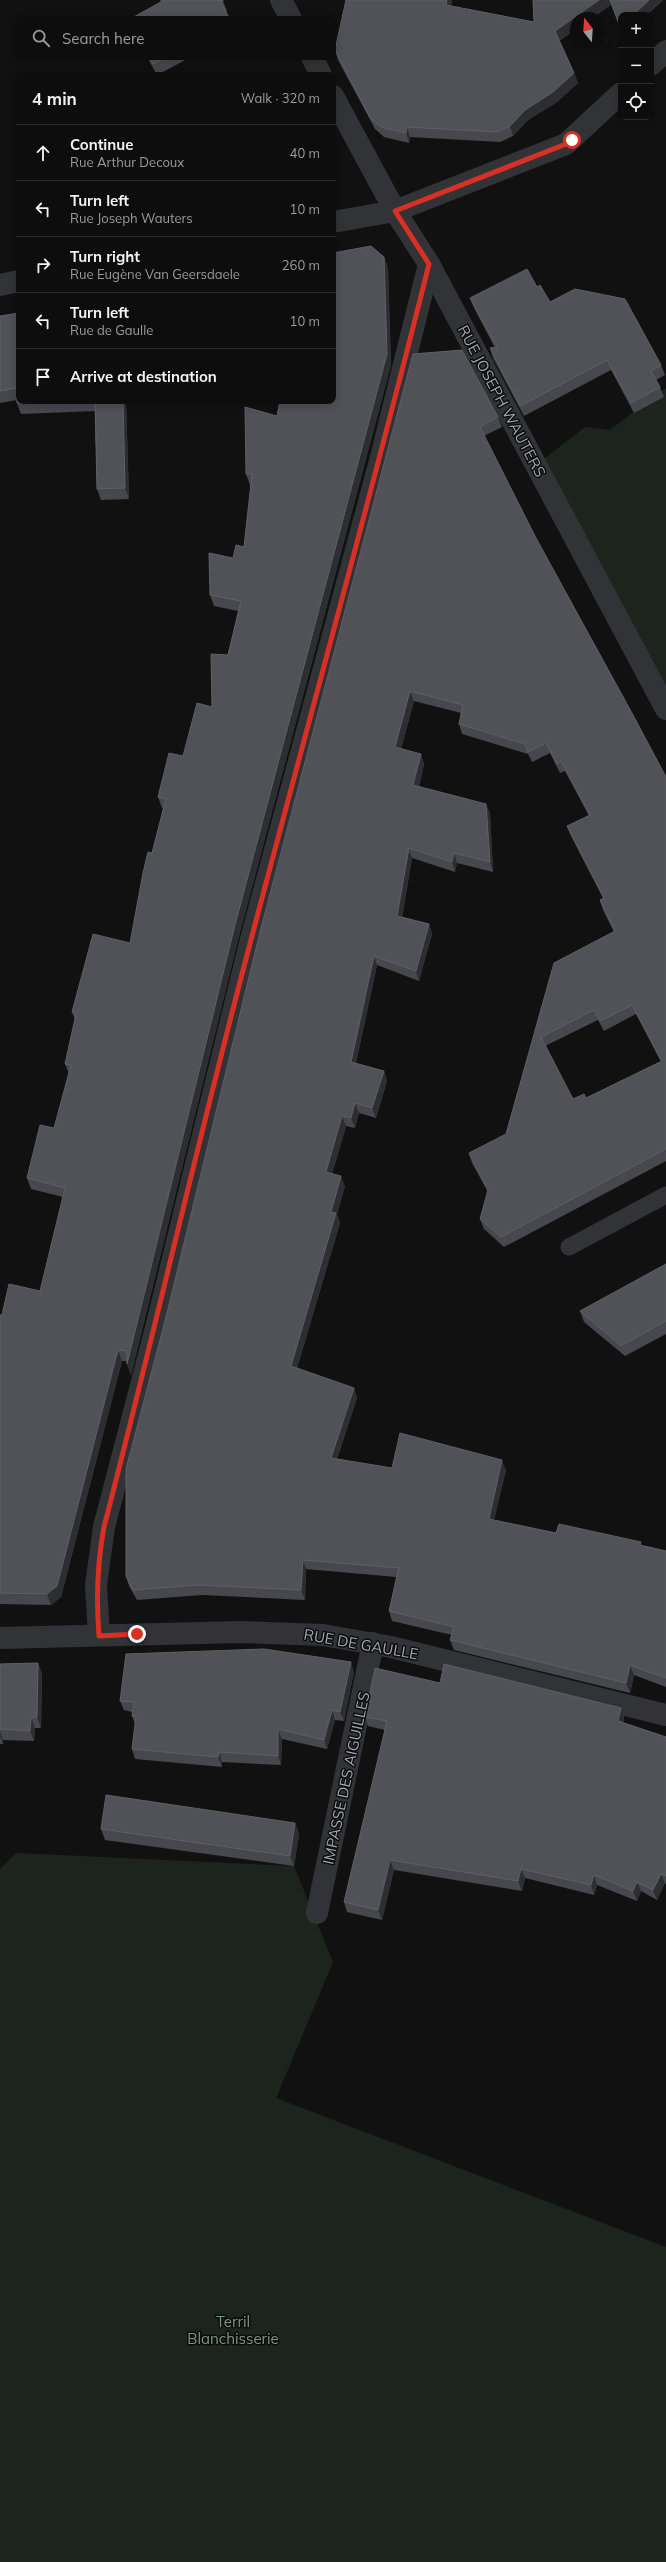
<!DOCTYPE html>
<html lang="en">
<head>
<meta charset="utf-8">
<style>
  :root { --surface:#0d0d0e; --page:#1b1b1c; --text:#f1f3f6; --muted:#9a9c9e; --line:#2d2d2e }
  body { margin:0; font-family:Mulish,sans-serif; background:var(--page); color:var(--text) }
  .controls { position:absolute; right:12px; top:12px; display:grid; overflow:hidden; border-radius:8px; box-shadow:0 2px 10px #0003 }
  .controls button { width:36px; height:36px; display:grid; place-items:center; padding:0; border:0; border-bottom:1px solid var(--line); background:var(--surface); color:var(--text); font:20px sans-serif }
  .compass { position:absolute; left:570px; top:12px; width:36px; height:36px; border-radius:50%; background:var(--surface); box-shadow:0 2px 10px #0003; rotate:343deg }
  .stop { position:absolute; width:12px; height:12px; margin:-9px; border:3px solid #d93025; border-radius:50%; background:#fff }
  .stop.end { background:#d93025; border-color:#fff; box-shadow:0 1px 4px #0008 }
  .list { margin:0; padding:0; list-style:none }
  h2 { display:flex; justify-content:space-between; align-items:center; height:52px; margin:0; padding:0 16px; font-size:17px }
  h2 small { font-size:13px; font-weight:400; color:var(--muted) }
  .list li { display:grid; grid-template-columns:26px 1fr auto; gap:12px; align-items:center; box-sizing:border-box; height:56px; padding:0 16px; border-top:1px solid var(--line) }
  .list b { display:block; font-size:15px; white-space:nowrap }
  .list p { margin:0; font-size:13px; white-space:nowrap; color:var(--muted) }
  .list em { font-size:13px; font-style:normal; color:var(--muted) }
  .icon { flex:none; width:22px; height:22px; fill:none; stroke:currentColor; stroke-width:2; stroke-linecap:round; stroke-linejoin:round }
  .map { position:relative; flex:none; width:666px; height:2562px; overflow:hidden }
  .search { position:absolute; background:var(--surface); box-shadow:0 2px 10px #0003; left:16px; top:16px; width:320px; height:44px; display:flex; align-items:center; gap:10px; box-sizing:border-box; padding:0 14px; border-radius:8px; color:var(--muted); font-size:15px }
  .panel { position:absolute; background:var(--surface); box-shadow:0 2px 10px #0003; left:16px; top:72px; width:320px; height:332px; border-radius:8px }
  .map>svg:first-child { display:block }
  .green { fill:#1d241e }
  .lines { fill:none; stroke-linecap:round; stroke-linejoin:round }
  .lane { stroke:#323336; stroke-width:17 }
  .street { stroke:#323336; stroke-width:22 }
  .wall { fill:#47484d; fill-rule:evenodd }
  .shaded-wall { fill:#2d2e31 }
  .building { fill:#515257; stroke:#5e6065; fill-rule:evenodd }
  .route { stroke:#d93025; stroke-width:5 }
  .labels { text-anchor:middle; dominant-baseline:central; stroke-width:3; stroke-linejoin:round; paint-order:stroke }
  .street-label { font-size:15px; fill:#a4a7b1; stroke:#0c0c0d }
  .park-label { font-size:15px; fill:#7d997f; stroke:#0c0c0d }
</style>
</head>
<body>
<div class="map">
<svg width="666" height="2562" viewBox="0 0 666 2562">
  <rect width="100%" height="100%" fill="#111112"/>
  <!-- green -->
  <g class="green">
    <path d="M666,388v300l-130,-223 49,-38 25,3z"/>
    <path d="M16,1853l278,13 39,96 -57,136 390,149v315h-666v-693z"/>
  </g>
  <g class="lines">
    <!-- lane -->
    <path class="lane" d="M569,1247l97,-52"/>
    <!-- street -->
    <g class="street">
      <path d="M281,0l10,19"/>
      <path d="M312,57l9,18"/>
      <path d="M651,65l15,-14"/>
      <path d="M333,96l62,115 34,53 237,445"/>
      <path d="M333,222l62,-11 171,-67 55,-51"/>
      <path d="M0,285l19,-4"/>
      <path d="M99,1635l-3,-50 8,-58 53,-203 94,-385 129,-478 49,-197"/>
      <path d="M0,1638l240,-6 83,3 68,12 275,68"/>
      <path d="M317,1913l56,-270"/>
    </g>
  </g>
  <!-- wall -->
  <g class="wall">
    <path d="M346,0h106l-1,6 83,16 -1,-22h130l-16,15h-26v15l-9,-26 -20,14h-16v11l-17,12 15,32 4,10 -21,19 -29,18 -15,16 -13,6 -90,-5 -1,6 -25,-6 -9,-8 -37,-69 -3,-10z"/>
    <path d="M223,1l4,10 -1,1 -96,7z"/>
    <path d="M147,57h44l-34,18z"/>
    <path d="M384,257l4,11 3,97 -152,571 -108,439 -4,-11v-3h-5l-61,236 -10,8 -51,-1v-289h2l38,-24 23,-94 -32,-8 -4,-11 27,-50 15,-54 -4,-10 10,-44 -3,-8 58,-69 33,-135h-1l-4,-11 25,-41 29,-49 16,-52 10,-44 -24,-5 -4,-11 23,-37 11,-11 7,-62h-1l-4,-11 31,-58z"/>
    <path d="M537,287l13,15 111,63 4,10 -9,5 4,7 4,10 -30,16 -23,-43 -87,46 -31,-58 -3,-10h5l-21,-40 -4,-10z"/>
    <path d="M0,316l19,85h107l3,98 -28,1 -4,-11 -2,-78 -74,3 -4,-11v-3l-17,3z"/>
    <path d="M413,354l85,63 4,10 -18,9 52,102 130,239v384l-162,86 -20,-18 -4,-10 8,-27 -16,-29 -3,-10 37,-19 48,-171 60,-31 -11,-22 -3,-10 3,-2 -32,-62 -4,-10 22,-10 -24,-45 -5,2 -10,-20 -18,9 -4,-8 -66,-20 -3,-10 2,-11 -47,-12 -13,48 20,5 3,10 -5,23 67,17 4,10 3,58 -36,-9 -2,9 -43,-14 -10,59 27,7 3,10 -13,47 -42,-16 -21,98 28,8 3,10 -11,37 -17,-5 -4,15 -9,-2 -14,48 13,12 -8,28 3,9 -43,145 57,20 3,10 -20,61 55,9 114,2 -12,50 62,13 86,13 24,5v136l-32,-12 -4,18 -176,-43 -4,-10 2,-5 -60,-14 -3,-10 7,-34 -90,-8 -1,31 -103,-5 -65,5 -8,-14 -3,-10 40,-259zM636,1014l25,48 -75,36 -13,1 -28,-53 53,-26 6,11z"/>
    <path d="M666,1264v70l-41,22 -41,-34 -4,-11z"/>
    <path d="M38,1663l4,11 -1,54h-6l-1,13 -31,-1v4h-3v-80z"/>
    <path d="M354,1672l-10,49 -9,-1 -8,29 -45,-10 -1,26 -59,-3v5l-87,-8 -3,-10 3,-25 -3,-8v-4l-8,-2 -4,-9z"/>
    <path d="M440,1683l181,25 3,10 -1,5 43,14v147l-1,-1 -8,17 -16,-9 -4,10 -40,-16 -3,10 -69,-17 -3,13 -128,-21 -12,50 -35,-8 -3,-10 41,-172 -17,-4 -3,-9z"/>
    <path d="M295,1823l4,11 -5,32 -189,-26 -4,-11z"/>
  </g>
  <!-- shaded-wall -->
  <g class="shaded-wall">
    <path d="M447,0h5l-2,15 -4,-10z"/>
    <path d="M599,0h11l2,4 -20,14h-16v11l-18,12 -3,-10z"/>
    <path d="M649,0h14l-16,15h-14z"/>
    <path d="M574,73l4,10 -21,19 -29,18 -15,16 -3,-10 15,-16z"/>
    <path d="M407,127l3,10 -1,6 -3,-10z"/>
    <path d="M384,257l4,11 3,97 -152,571 -108,439 -4,-11z"/>
    <path d="M123,401h3l3,98 -4,-11z"/>
    <path d="M410,691l4,10 -15,56 -4,-10z"/>
    <path d="M421,754l3,10 -7,31 -4,-10z"/>
    <path d="M486,804l4,10 3,58 -3,-10z"/>
    <path d="M409,848l3,10 -11,68 -4,-10z"/>
    <path d="M454,853l3,10 -2,9 -3,-10z"/>
    <path d="M429,924l3,10 -13,47 -3,-10z"/>
    <path d="M374,956l3,9 -23,107 -3,-10z"/>
    <path d="M384,1071l3,10 -11,37 -4,-10z"/>
    <path d="M355,1103l4,10 -4,15 -4,-10z"/>
    <path d="M342,1116l4,10 -16,56 -4,-10z"/>
    <path d="M341,1176l4,10 -8,28 3,9 -45,153 -4,-10 40,-154z"/>
    <path d="M118,1350l4,11 -61,236 -10,8 -4,-11z"/>
    <path d="M354,1388l3,10 -23,70 -3,-10z"/>
    <path d="M502,1460l4,10 -14,58 -3,-9z"/>
    <path d="M303,1560l3,9 -1,31 -4,-10z"/>
    <path d="M351,1662l3,10 -10,49 -4,-9z"/>
    <path d="M38,1663l4,11 -1,54 -4,-11z"/>
    <path d="M630,1665l4,10 -4,18 -4,-10z"/>
    <path d="M621,1708l3,10 -3,13 -3,-10z"/>
    <path d="M332,1710l3,10 -8,29 -3,-9z"/>
    <path d="M31,1717l4,11 -1,13 -4,-10z"/>
    <path d="M278,1729l4,10 -1,26 -3,-9z"/>
    <path d="M0,1732l3,8v4l-3,-8z"/>
    <path d="M219,1752l3,10v5l-4,-10z"/>
    <path d="M295,1823l4,11 -5,32 -4,-10z"/>
    <path d="M390,1860l4,10 -12,50 -4,-10z"/>
    <path d="M521,1869l4,9 -3,13 -4,-10z"/>
    <path d="M661,1874l4,9 -8,17 -4,-10z"/>
    <path d="M594,1875l3,10 -3,10 -3,-10z"/>
    <path d="M637,1882l4,9 -4,10 -4,-10z"/>
  </g>
  <!-- building -->
  <g class="building">
    <path d="M161,0h62v1l-3,1 10,17h-100l31,-17z"/>
    <path d="M346,0h101l-1,5 88,17 -1,-22h66l-44,31 19,42 -21,19 -28,18 -15,16 -13,6 -90,-5 -1,6 -25,-6 -10,-8 -36,-69z"/>
    <path d="M610,0h39l-16,15h-12v11l-1,1z"/>
    <path d="M149,57h18l-14,7z"/>
    <path d="M371,246l13,11 3,97 -152,571 -108,439v-13l-9,-1 -61,236 -10,8 -47,-1v-278h2l7,-31 31,7 25,-103 -38,-10 13,-53 14,3 17,-63 -6,-1 11,-50 -4,-2 21,-78 37,9 13,-70 5,-21 4,1 14,-54 -8,-2 11,-44 14,3 14,-53 15,4 -1,-53 17,1 13,-54 -31,-6 -1,-42 24,5 3,-13 8,2 8,-73h-6l-1,-67 32,9 3,-15h53v-148z"/>
    <path d="M527,269l10,18 3,-2 10,17 25,-13 50,10 36,66 -10,6 9,16 -29,16 -24,-43 -87,46 -30,-58 7,-1 -27,-49z"/>
    <path d="M19,313v88h58l-60,2 -1,-15 -16,3v-75z"/>
    <path d="M462,350l36,67 -18,10 56,111 97,177 33,62v372l-165,88 -21,-18 8,-29 -19,-37 37,-19 48,-171 61,-32 -15,-31 4,-2 -37,-72 23,-11 -29,-54 -4,3 -11,-21 -18,9 -3,-8 -66,-20 4,-19 -53,-14 -15,56 26,7 -8,31 73,19 4,58 -36,-9 -2,9 -43,-14 -12,68 32,8 -13,47 -42,-15 -23,106 33,9 -12,37 -17,-5 -4,15 -9,-2 -16,56 15,4 -10,36 5,1 -45,153 63,22 -23,70 61,10 8,-35 102,27 -13,59 67,14 3,-9 82,18 -1,3 26,6v127l-36,-13 -4,18 -176,-43 4,-13 -65,-16 10,-43 -96,-8 -2,30 -103,-5 -65,5 -7,-14v-107l40,-152 94,-385 153,-578zM632,1005l30,56 -76,37 -2,-4 -11,5 -32,-62 53,-27 6,11z"/>
    <path d="M95,401h28l2,87 -28,1z"/>
    <path d="M666,1264v57l-45,25 -41,-35z"/>
    <path d="M264,1649l87,13 -11,50 -8,-2 -8,30 -46,-11v27l-59,-4 -1,5 -86,-8 4,-33h-4l2,-14 -14,-1 6,-47z"/>
    <path d="M38,1663l-1,54h-6l-1,14 -30,-2v-65z"/>
    <path d="M444,1664l177,44 -3,13 48,16v139l-5,-2 -8,16 -16,-8 -4,9 -39,-16 -3,10 -70,-16 -3,12 -128,-21 -12,50 -34,-8 43,-181 -22,-4 10,-49 65,15z"/>
    <path d="M106,1795l189,28 -5,33 -189,-27z"/>
  </g>
  <g class="lines">
    <!-- route -->
    <path class="route" d="M137,1634l-38,2c-3,-38 -2,-72 5,-109 51,-197 96,-395 148,-591 59,-224 121,-447 177,-672l-34,-53 171,-67 6,-4"/>
  </g>
  <g class="labels">
    <!-- street labels -->
    <g class="street-label">
      <text transform="translate(502 401) rotate(62)">RUE JOSEPH WAUTERS</text>
      <text transform="translate(361 1644) rotate(10)">RUE DE GAULLE</text>
      <text transform="translate(346 1778) rotate(-78)">IMPASSE DES AIGUILLES</text>
    </g>
    <!-- park labels -->
    <g class="park-label">
      <text x="233" y="2321">Terril<tspan x="233" dy="17">Blanchisserie</tspan></text>
    </g>
  </g>
</svg>
<div class="controls">
<button>+</button>
<button>−</button>
<button><svg class="icon" aria-label="locate" viewBox="0 0 24 24"><circle cx="12" cy="12" r="6"/><path d="M12 2v4M12 18v4M2 12h4M18 12h4"/></svg></button>
</div>
<svg class="compass" viewBox="-18 -18 36 36"><path d="M0-13l5 13h-10z" fill="#e53935"/><path d="M0 13l5-13h-10z" fill="#9a9c9e"/></svg>
<div class="stop" style="left:572px;top:140px"></div>
<div class="stop end" style="left:137px;top:1634px"></div>
<div class="search"><svg class="icon" aria-label="search" viewBox="0 0 24 24"><circle cx="10" cy="10" r="6"/><path d="M15 15l6 6"/></svg>Search here</div>
<section class="panel">
<h2>4 min<small>Walk · 320 m</small></h2>
<ul class="list">
<li><svg class="icon" aria-label="ahead" viewBox="0 0 24 24"><path d="M12 20V5M6 11l6-6 6 6"/></svg><div><b>Continue</b><p>Rue Arthur Decoux</p></div><em>40 m</em></li>
<li><svg class="icon" aria-label="left" viewBox="0 0 24 24"><path d="M17 20v-9H6M10 6l-5 5 5 5"/></svg><div><b>Turn left</b><p>Rue Joseph Wauters</p></div><em>10 m</em></li>
<li><svg class="icon" aria-label="right" viewBox="0 0 24 24"><path d="M7 20v-9h11M14 6l5 5-5 5"/></svg><div><b>Turn right</b><p>Rue Eugène Van Geersdaele</p></div><em>260 m</em></li>
<li><svg class="icon" aria-label="left" viewBox="0 0 24 24"><path d="M17 20v-9H6M10 6l-5 5 5 5"/></svg><div><b>Turn left</b><p>Rue de Gaulle</p></div><em>10 m</em></li>
<li><svg class="icon" aria-label="arrive" viewBox="0 0 24 24"><path d="M6 21V4h12l-3 4 3 4H6"/></svg><div><b>Arrive at destination</b></div></li>
</ul>
</section>
</div>
</body>
</html>
